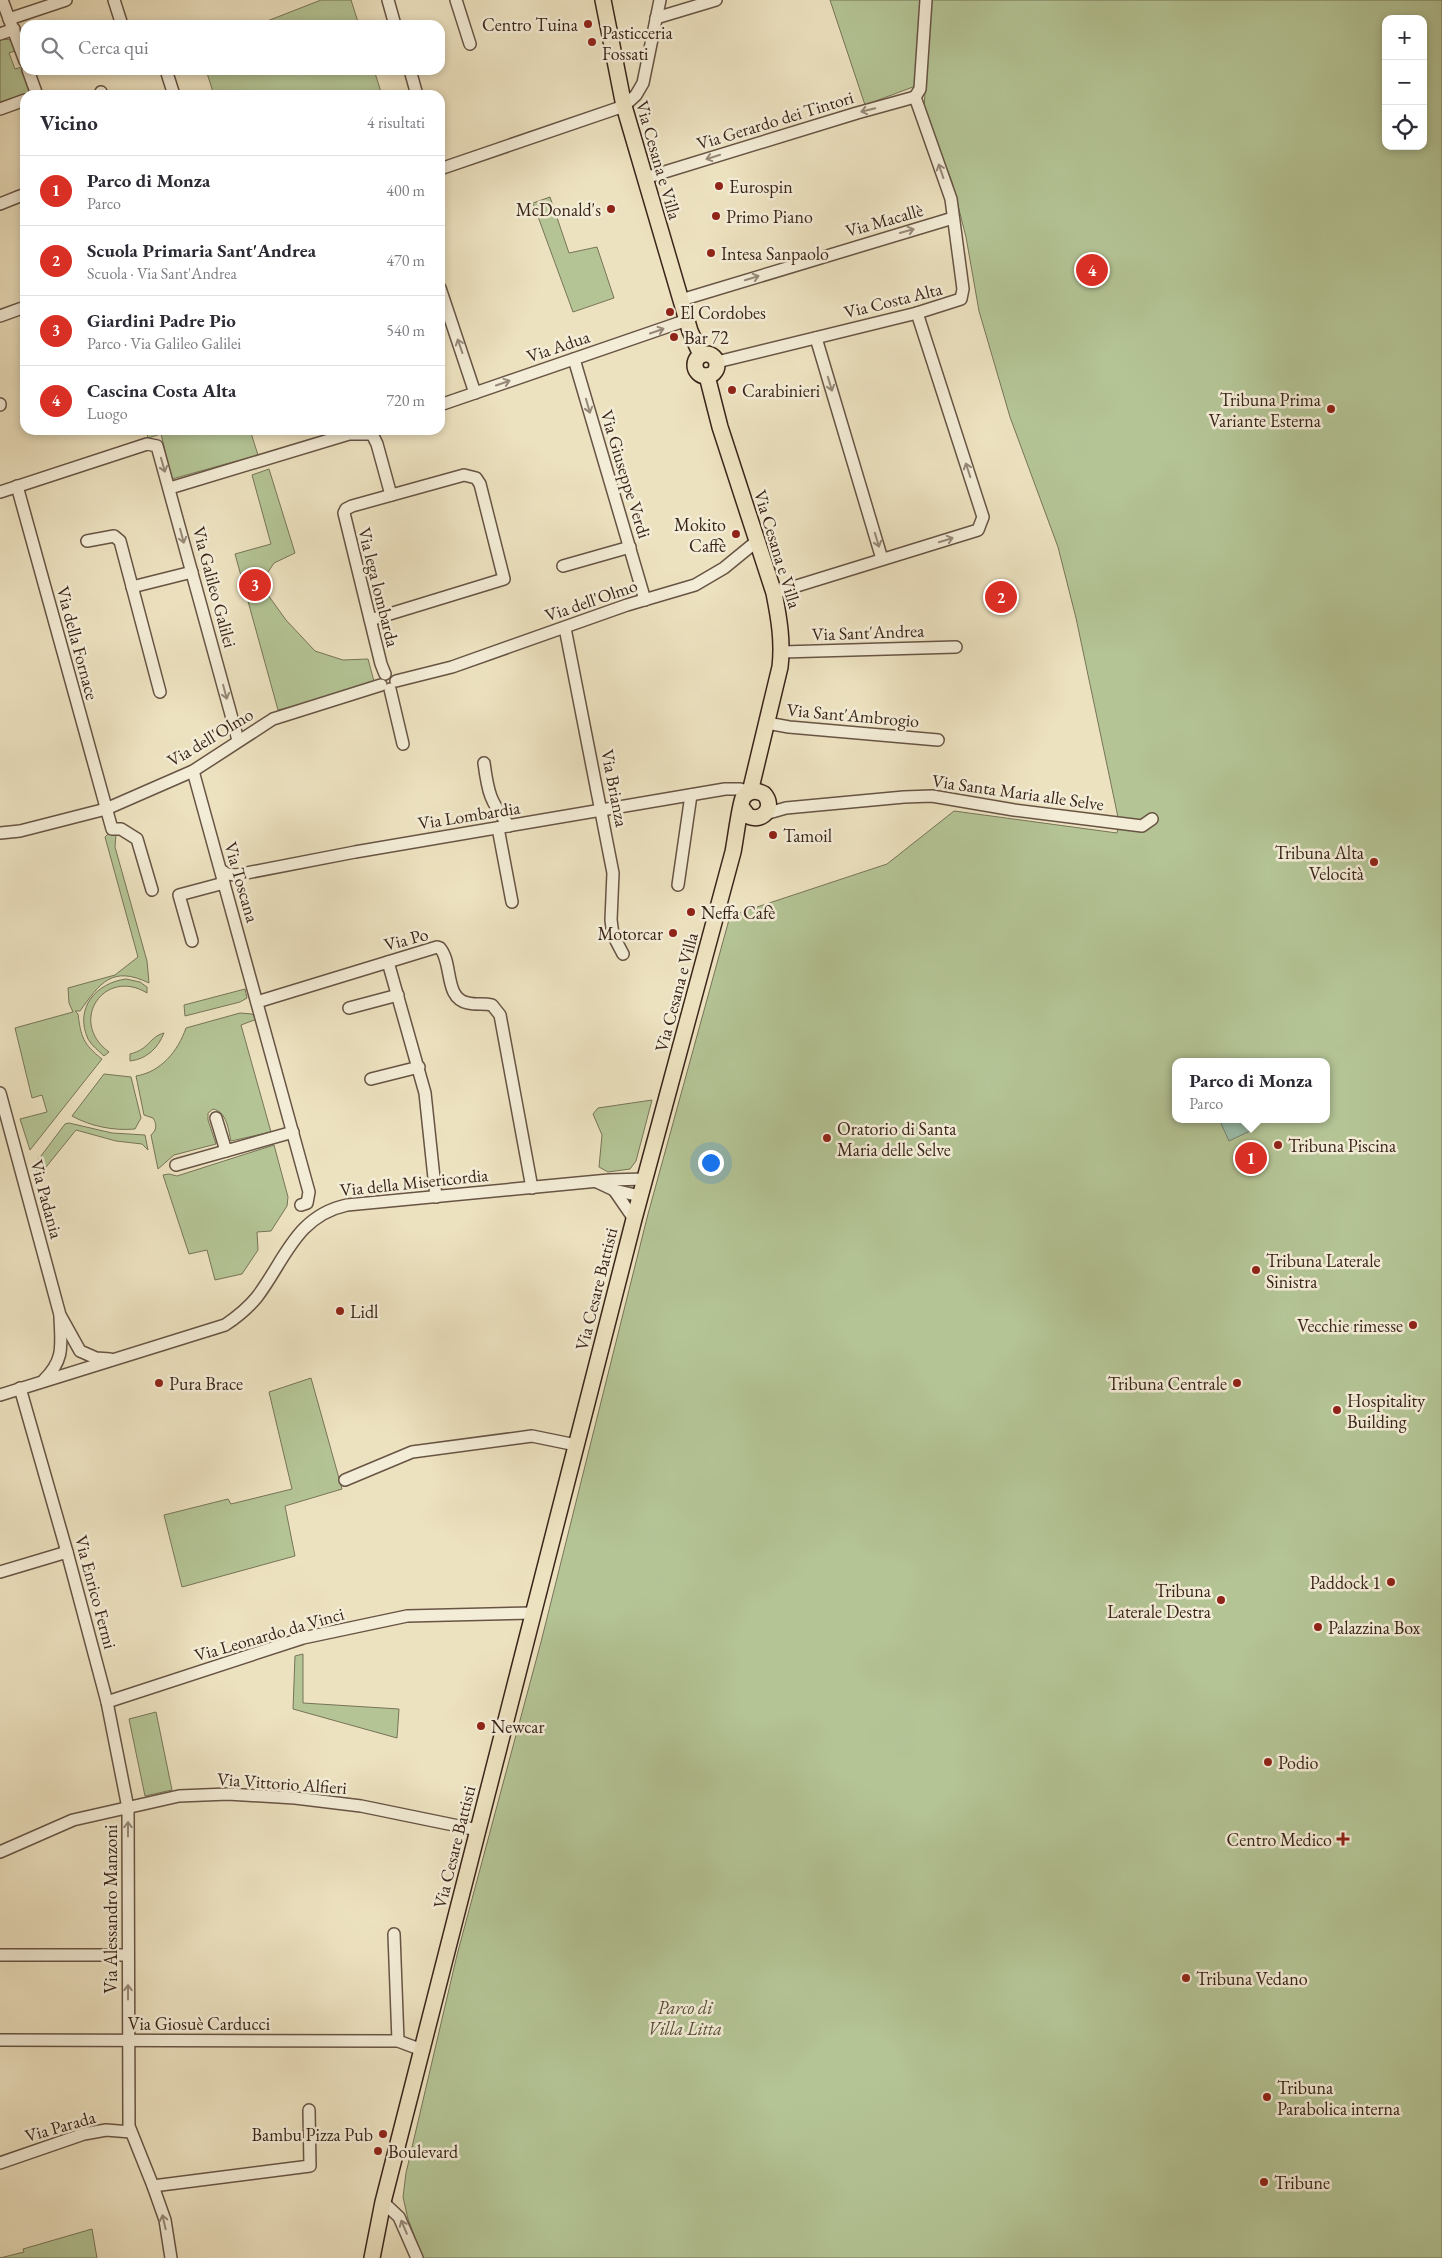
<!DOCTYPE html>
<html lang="it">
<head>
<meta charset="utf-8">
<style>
  :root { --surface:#fff; --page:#f2f2f3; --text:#2b2b33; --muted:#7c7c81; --line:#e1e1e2; --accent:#d93025 }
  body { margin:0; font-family:"EB Garamond",serif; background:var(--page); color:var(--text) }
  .controls { position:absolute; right:15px; top:15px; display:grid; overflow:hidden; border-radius:10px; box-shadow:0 2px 8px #0003 }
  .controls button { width:45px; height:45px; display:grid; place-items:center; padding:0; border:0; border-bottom:1px solid var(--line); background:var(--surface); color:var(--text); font:25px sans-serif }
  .you { position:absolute; left:710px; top:1162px; width:18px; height:18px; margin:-12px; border:4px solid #fff; border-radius:50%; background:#1a73e8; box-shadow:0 0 0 8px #1a73e833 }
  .badge { display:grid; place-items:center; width:32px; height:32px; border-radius:50%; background:var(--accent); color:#fff; font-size:16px; font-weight:700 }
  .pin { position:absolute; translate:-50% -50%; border:2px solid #fff; box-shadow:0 1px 5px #0006 }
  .popup { position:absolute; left:1172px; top:1058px; width:158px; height:65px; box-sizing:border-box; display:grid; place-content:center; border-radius:10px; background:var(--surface); filter:drop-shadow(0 1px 4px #0005); font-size:16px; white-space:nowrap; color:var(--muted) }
  .popup b { font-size:19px; color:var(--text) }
  .popup::after { content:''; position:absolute; left:50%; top:100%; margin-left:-10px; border:10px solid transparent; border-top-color:var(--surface) }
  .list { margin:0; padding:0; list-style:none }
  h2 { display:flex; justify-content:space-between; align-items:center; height:65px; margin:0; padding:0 20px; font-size:21px }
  h2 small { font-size:16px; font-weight:400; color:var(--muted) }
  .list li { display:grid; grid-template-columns:32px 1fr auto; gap:15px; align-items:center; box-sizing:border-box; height:70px; padding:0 20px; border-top:1px solid var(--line) }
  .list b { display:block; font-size:19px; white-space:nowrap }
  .list p { margin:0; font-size:16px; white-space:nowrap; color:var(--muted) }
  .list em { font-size:16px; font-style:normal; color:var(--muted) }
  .icon { flex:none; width:28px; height:28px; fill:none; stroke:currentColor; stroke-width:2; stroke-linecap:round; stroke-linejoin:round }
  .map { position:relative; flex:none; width:1442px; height:2258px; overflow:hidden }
  .search { position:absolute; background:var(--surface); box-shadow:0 2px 8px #0003; left:20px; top:20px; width:425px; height:55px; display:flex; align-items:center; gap:12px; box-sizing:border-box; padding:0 18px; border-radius:15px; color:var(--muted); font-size:19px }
  .panel { position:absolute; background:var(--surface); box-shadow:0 2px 8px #0003; left:20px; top:90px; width:425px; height:345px; border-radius:15px }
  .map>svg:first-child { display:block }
  .green { fill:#b4c495; stroke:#777458; fill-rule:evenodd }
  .water { fill:#9abfac; stroke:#748172 }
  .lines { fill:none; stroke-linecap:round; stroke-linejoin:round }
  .minor-casing { stroke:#675444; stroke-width:14 }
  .major-casing { stroke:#3a251a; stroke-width:18 }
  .minor { stroke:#f3ecd6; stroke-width:11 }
  .major { stroke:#ede2c0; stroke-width:15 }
  .oneway { stroke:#968878 }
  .poi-dot { fill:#8f2418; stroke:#f3ecd6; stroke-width:2 }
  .labels { text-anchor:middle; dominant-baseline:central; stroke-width:5; stroke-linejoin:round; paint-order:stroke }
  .poi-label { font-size:18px; fill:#3a251a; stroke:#f3ecd6; text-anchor:start }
  .street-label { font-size:18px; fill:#3a251a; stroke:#f3ecd6 }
  .park-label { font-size:18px; font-style:italic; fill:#584d39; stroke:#f3ecd6 }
</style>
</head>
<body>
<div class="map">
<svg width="1442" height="2258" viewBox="0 0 1442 2258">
  <rect width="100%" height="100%" fill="#ede2c0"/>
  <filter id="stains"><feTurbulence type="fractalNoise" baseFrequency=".004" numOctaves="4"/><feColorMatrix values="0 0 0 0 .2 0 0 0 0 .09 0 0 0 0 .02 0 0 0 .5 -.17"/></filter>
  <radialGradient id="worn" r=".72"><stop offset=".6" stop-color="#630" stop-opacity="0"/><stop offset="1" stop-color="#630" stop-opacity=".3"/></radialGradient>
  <!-- green -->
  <g class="green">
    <path d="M321,0h30l8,25h-102z"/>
    <path d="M830,0h92l-6,83 -3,4 -48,18z"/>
    <path d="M931,0h511v2258h-1019l-15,-39 -5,-22 3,-24 51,-218 84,-313 107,-428 82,-298 157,-52 67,-53 163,22 2,-11 -43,-204 -18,-71 -48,-130 -31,-106 -13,-74 -14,-55 -28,-74zM1386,19h37v127h-37zM1176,1062h150v57h-150z"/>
    <path d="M3,39l8,1 4,11 -6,2 6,16 7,-2 9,22 -2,6 -29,11v-66z"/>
    <path d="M206,70h168l8,25h-168z"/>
    <path d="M550,197l19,56 28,-6 17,51 -41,14 -40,-109z"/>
    <path d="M146,430h104l8,25 -86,24 -11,-45 -13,4z"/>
    <path d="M269,469l26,84 -21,10 -8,12 2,20 18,25 29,31 28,9 25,-1 7,26 -97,25 -43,-156 36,-10 -19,-69z"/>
    <path d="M108,834h8l-1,13 32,114 2,22c-37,-18 -49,0 -69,28h-5l3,3c3,23 5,30 24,45l-72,91 -10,-31 27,-7 -5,-17 -10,3 -17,-70 58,-16 -4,-9 -1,-15 47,-13 23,-18 -33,-120z"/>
    <path d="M126,979l14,3 7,5v6c-42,-26 -80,28 -38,59l-5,4c-5,-5 -12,-10 -16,-17 -14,-31 8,-56 38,-60z"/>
    <path d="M245,989l2,9 -7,4 -55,14 -1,-11z"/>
    <path d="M240,1013l12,1 5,5 -16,6 30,107 -40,9c-3,-12 -4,-29 -18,-32l-5,4v7l8,24 -42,11 -16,14 -7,-34c6,-5 6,-11 2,-17l-9,-3 -8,-39c25,-4 42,-25 50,-48z"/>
    <path d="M164,1033c-6,15 -17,26 -34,28v-7c20,-5 19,-17 34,-21z"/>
    <path d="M104,1074l27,3 10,41 -6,11c-22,2 -45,-3 -63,-13z"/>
    <path d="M652,1100l-16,61 -6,8 -22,3 -9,-5 3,-32 -9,-21 5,-6z"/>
    <path d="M69,1123l43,10 33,2 3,15 -6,-6 -26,-3 -40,-11 -38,47 -3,-13 30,-40z"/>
    <path d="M274,1145l14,52 -1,9 -16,25 -14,1 1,18 -16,24 -27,6 -8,-30 -18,4 -26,-79 6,-1 8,2z"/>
    <path d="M311,1378l31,111 -57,17 10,50 -113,31 -18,-72 64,-16 3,5 61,-15 -23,-97z"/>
    <path d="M303,1654v49l96,6 -2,29 -104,-29 2,-53z"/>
    <path d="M156,1712l16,78 -27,6 -16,-77z"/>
    <path d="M92,2229l5,29h-97l24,-6 -1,-3z"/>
  </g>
  <!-- water -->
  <path class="water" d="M1219,1119h26l5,12 -21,10z"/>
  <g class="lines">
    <defs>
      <g id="minor">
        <path d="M2,0l23,61"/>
        <path d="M114,0l8,25"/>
        <path d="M388,0l7,25"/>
        <path d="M456,0l14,44"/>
        <path d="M656,18l60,-18"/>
        <path d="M9,19l57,-19"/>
        <path d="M0,34l14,-5"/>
        <path d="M28,70l9,25"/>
        <path d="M166,70l8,25"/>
        <path d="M410,70l7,25"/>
        <path d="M101,92l1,3"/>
        <path d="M915,97l5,-8 6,-89"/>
        <path d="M0,109l25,-9"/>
        <path d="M440,169l184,-63 12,-11 7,-12 17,-83"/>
        <path d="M645,178l212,-65 58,-16"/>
        <path d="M0,204l25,-10"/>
        <path d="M440,288l35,105"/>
        <path d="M681,300l272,-82"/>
        <path d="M0,316l25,-9"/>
        <path d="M816,338l66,221"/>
        <path d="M574,359l71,241"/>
        <path d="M717,362l200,-49 44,-14 2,-10 -12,-90 -36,-102"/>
        <path d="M0,404v1"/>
        <path d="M440,405l247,-85"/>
        <path d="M370,430l7,14 14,51"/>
        <path d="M17,486l95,343h9l16,10 15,51"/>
        <path d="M170,488l179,-54h22l5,-4"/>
        <path d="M0,492l147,-48 10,2 81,294"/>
        <path d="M87,541l27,-5 6,5 40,151"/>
        <path d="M563,566l67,-19"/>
        <path d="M132,587l60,-15"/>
        <path d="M774,593l204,-63 5,-13 -66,-204"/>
        <path d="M370,620l134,-41 -24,-95 -4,-6 -12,-3 -112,31 -6,3 -2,4 37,151 4,10"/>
        <path d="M565,628l48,245 -2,47 2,15 10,19"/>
        <path d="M782,652l174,-5"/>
        <path d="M396,681l56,-14 175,-62 68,-20 29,-17 33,-27"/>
        <path d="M390,689l13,55"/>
        <path d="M767,723l22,4 149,13"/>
        <path d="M484,763c4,30 6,38 25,63"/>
        <path d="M193,771l116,421 -2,11 -6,2"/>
        <path d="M765,814l21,-6 118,-11 28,-1 82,14 128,16 10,-7"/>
        <path d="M498,828l14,74"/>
        <path d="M0,833l20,-2 86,-22 87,-38 80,-52 108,-34"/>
        <path d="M221,870l6,4 9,1 119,-23 370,-63h15l10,3"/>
        <path d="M678,885l13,-90"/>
        <path d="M192,941l-13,-46 45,-12"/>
        <path d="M388,962l37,131 11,104"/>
        <path d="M257,1002l180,-55 3,1c13,15 4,51 28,55 8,2 16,0 24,2l8,10 32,173"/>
        <path d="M349,1008l49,-13"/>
        <path d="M371,1079l48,-12"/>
        <path d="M0,1093l60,222 20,36 16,7 14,1"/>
        <path d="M216,1118l10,33"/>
        <path d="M176,1165l117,-33"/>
        <path d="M597,1182l17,8 26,6"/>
        <path d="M614,1190l20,29"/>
        <path d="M44,1380c21,-21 17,-35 16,-63"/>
        <path d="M20,1388l47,164 40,150 21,106 1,318 24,60 12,34 6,38"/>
        <path d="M0,1395l225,-70c12,-8 23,-17 32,-28 28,-37 39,-81 90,-92l262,-25 36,-1"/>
        <path d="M345,1480l67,-28 120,-16 44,9"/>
        <path d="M0,1572l67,-20"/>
        <path d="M107,1702l196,-64 104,-22 126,-3"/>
        <path d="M0,1852l73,-32 106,-24 49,-2 67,4 66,8 117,24"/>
        <path d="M394,1934l4,107"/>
        <path d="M0,1955h128"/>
        <path d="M0,2040l398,1 24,9"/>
        <path d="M0,2163l84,-29 22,-4 25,2"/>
        <path d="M153,2186l157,-20 -1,-56"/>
        <path d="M383,2202l16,15 18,41"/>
      </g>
      <g id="major">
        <path d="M603,0l21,106 66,225 11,24"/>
        <circle cx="706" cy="365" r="11"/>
        <path d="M707,376l13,51 54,166c5,25 9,49 6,74l-30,125"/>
        <path d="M372,2258l11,-56 251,-983 99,-367c2,-9 7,-49 10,-54 5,-8 14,-8 21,-4 11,12 0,29 -16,22l-6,-8"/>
      </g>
    </defs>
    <!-- minor casing -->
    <use href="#minor" class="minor-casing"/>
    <!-- major casing -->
    <use href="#major" class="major-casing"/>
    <!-- minor -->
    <use href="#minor" class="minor"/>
    <!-- major -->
    <use href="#major" class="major"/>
  </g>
  <!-- one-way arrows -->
  <defs><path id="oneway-shaft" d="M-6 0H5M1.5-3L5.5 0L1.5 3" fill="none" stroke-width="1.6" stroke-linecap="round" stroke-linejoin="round" transform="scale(1.25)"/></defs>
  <g class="oneway">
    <use href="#oneway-shaft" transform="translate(868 110) rotate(166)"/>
    <use href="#oneway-shaft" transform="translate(713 157) rotate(162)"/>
    <use href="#oneway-shaft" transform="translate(941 171) rotate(-109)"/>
    <use href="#oneway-shaft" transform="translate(907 231) rotate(-16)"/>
    <use href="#oneway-shaft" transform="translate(752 278) rotate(-17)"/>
    <use href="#oneway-shaft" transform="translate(657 331) rotate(-19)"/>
    <use href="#oneway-shaft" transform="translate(460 346) rotate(-109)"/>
    <use href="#oneway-shaft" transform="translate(503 383) rotate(-19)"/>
    <use href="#oneway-shaft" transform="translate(830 384) rotate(73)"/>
    <use href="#oneway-shaft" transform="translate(588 406) rotate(74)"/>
    <use href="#oneway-shaft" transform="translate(163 465) rotate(74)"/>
    <use href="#oneway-shaft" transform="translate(968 470) rotate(-108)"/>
    <use href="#oneway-shaft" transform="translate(182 536) rotate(75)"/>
    <use href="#oneway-shaft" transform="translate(877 540) rotate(73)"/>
    <use href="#oneway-shaft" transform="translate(946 540) rotate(-17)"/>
    <use href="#oneway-shaft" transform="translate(225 692) rotate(75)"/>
    <use href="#oneway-shaft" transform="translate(128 1829) rotate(-90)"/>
    <use href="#oneway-shaft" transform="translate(128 1992) rotate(-90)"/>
    <use href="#oneway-shaft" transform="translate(164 2222) rotate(-103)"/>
    <use href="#oneway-shaft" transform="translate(404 2227) rotate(-113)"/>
  </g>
  <!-- markers -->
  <g class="poi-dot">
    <circle cx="588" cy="24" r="5"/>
    <circle cx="592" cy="42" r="5"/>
    <circle cx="719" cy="186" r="5"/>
    <circle cx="611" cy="209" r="5"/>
    <circle cx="716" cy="216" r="5"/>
    <circle cx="711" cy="253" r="5"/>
    <circle cx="670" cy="312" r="5"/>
    <circle cx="674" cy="337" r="5"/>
    <circle cx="732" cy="390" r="5"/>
    <circle cx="1331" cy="409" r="5"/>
    <circle cx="736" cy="534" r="5"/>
    <circle cx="773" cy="835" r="5"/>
    <circle cx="1374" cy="862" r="5"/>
    <circle cx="691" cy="912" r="5"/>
    <circle cx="673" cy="933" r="5"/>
    <circle cx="827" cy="1138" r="5"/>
    <circle cx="1278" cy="1145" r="5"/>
    <circle cx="1256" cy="1270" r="5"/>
    <circle cx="340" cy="1311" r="5"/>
    <circle cx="1413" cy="1325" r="5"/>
    <circle cx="159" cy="1383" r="5"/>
    <circle cx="1237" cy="1383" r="5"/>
    <circle cx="1337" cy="1410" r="5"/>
    <circle cx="1391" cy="1582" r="5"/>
    <circle cx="1221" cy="1600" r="5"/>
    <circle cx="1318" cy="1627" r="5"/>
    <circle cx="481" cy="1726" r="5"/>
    <circle cx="1268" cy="1762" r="5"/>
    <path d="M1340.5 1831.5h5v5h5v5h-5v5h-5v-5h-5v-5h5z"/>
    <circle cx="1186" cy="1978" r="5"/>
    <circle cx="1267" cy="2097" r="5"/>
    <circle cx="383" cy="2134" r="5"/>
    <circle cx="378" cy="2151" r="5"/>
    <circle cx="1264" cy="2182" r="5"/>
  </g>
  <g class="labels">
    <!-- poi labels -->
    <g class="poi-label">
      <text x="578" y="24" text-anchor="end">Centro Tuina</text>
      <text x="602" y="32">Pasticceria<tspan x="602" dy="21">Fossati</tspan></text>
      <text x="729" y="186">Eurospin</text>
      <text x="601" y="209" text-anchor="end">McDonald's</text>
      <text x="726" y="216">Primo Piano</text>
      <text x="721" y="253">Intesa Sanpaolo</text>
      <text x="680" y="312">El Cordobes</text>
      <text x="684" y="337">Bar 72</text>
      <text x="742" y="390">Carabinieri</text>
      <text x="1321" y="399" text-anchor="end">Tribuna Prima<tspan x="1321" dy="21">Variante Esterna</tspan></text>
      <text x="726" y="524" text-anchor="end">Mokito<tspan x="726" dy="21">Caffè</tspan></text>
      <text x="783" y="835">Tamoil</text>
      <text x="1364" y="852" text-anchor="end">Tribuna Alta<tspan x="1364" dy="21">Velocità</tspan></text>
      <text x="701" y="912">Neffa Cafè</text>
      <text x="663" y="933" text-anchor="end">Motorcar</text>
      <text x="837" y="1128">Oratorio di Santa<tspan x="837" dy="21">Maria delle Selve</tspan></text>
      <text x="1288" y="1145">Tribuna Piscina</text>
      <text x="1266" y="1260">Tribuna Laterale<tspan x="1266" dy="21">Sinistra</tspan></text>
      <text x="350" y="1311">Lidl</text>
      <text x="1403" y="1325" text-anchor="end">Vecchie rimesse</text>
      <text x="169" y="1383">Pura Brace</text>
      <text x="1227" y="1383" text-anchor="end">Tribuna Centrale</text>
      <text x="1347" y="1400">Hospitality<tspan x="1347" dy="21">Building</tspan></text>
      <text x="1381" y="1582" text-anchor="end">Paddock 1</text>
      <text x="1211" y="1590" text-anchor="end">Tribuna<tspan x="1211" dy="21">Laterale Destra</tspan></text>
      <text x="1328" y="1627">Palazzina Box</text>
      <text x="491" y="1726">Newcar</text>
      <text x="1278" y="1762">Podio</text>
      <text x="1332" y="1839" text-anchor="end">Centro Medico</text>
      <text x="1196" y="1978">Tribuna Vedano</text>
      <text x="1277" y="2087">Tribuna<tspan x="1277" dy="21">Parabolica interna</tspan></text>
      <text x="373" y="2134" text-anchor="end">Bambu Pizza Pub</text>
      <text x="388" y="2151">Boulevard</text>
      <text x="1274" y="2182">Tribune</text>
    </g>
    <!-- street labels -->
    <g class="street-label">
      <text transform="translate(775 120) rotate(-17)">Via Gerardo dei Tintori</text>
      <text transform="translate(659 160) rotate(74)">Via Cesana e Villa</text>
      <text transform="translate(884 220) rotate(-16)">Via Macallè</text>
      <text transform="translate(893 300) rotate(-14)">Via Costa Alta</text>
      <text transform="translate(558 346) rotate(-19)">Via Adua</text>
      <text transform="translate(626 474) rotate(73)">Via Giuseppe Verdi</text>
      <text transform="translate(778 549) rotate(73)">Via Cesana e Villa</text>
      <text transform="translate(215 587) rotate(75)">Via Galileo Galilei</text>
      <text transform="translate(379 587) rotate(76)">Via lega lombarda</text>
      <text transform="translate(591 600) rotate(-19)">Via dell'Olmo</text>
      <text transform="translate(868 632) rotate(-2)">Via Sant'Andrea</text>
      <text transform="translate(78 643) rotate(75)">Via della Fornace</text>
      <text transform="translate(853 715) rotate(5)">Via Sant'Ambrogio</text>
      <text transform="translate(210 737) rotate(-31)">Via dell'Olmo</text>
      <text transform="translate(615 788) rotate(79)">Via Brianza</text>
      <text transform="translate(1018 792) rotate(8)">Via Santa Maria alle Selve</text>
      <text transform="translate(469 815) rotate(-9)">Via Lombardia</text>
      <text transform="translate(242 882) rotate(74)">Via Toscana</text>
      <text transform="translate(406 939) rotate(-15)">Via Po</text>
      <text transform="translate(676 992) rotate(-75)">Via Cesana e Villa</text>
      <text transform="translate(414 1182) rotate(-6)">Via della Misericordia</text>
      <text transform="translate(47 1199) rotate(75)">Via Padania</text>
      <text transform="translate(596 1289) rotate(-76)">Via Cesare Battisti</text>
      <text transform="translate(96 1592) rotate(75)">Via Enrico Fermi</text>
      <text transform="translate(269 1634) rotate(-16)">Via Leonardo da Vinci</text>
      <text transform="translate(282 1783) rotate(4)">Via Vittorio Alfieri</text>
      <text transform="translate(454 1847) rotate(-76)">Via Cesare Battisti</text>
      <text transform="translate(110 1909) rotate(-90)">Via Alessandro Manzoni</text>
      <text x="199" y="2023">Via Giosuè Carducci</text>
      <text transform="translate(60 2126) rotate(-16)">Via Parada</text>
    </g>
    <!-- park labels -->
    <g class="park-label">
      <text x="685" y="2007">Parco di<tspan x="685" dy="21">Villa Litta</tspan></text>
    </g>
  </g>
  <rect width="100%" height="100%" filter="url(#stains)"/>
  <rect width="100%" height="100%" fill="url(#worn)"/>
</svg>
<div class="controls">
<button>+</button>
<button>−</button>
<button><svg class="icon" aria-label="locate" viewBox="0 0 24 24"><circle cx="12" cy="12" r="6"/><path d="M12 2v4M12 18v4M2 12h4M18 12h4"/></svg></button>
</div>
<div class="you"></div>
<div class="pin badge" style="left:1251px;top:1158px">1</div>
<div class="popup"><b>Parco di Monza</b>Parco</div>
<div class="pin badge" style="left:1001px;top:597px">2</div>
<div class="pin badge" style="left:255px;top:585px">3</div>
<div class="pin badge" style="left:1092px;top:270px">4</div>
<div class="search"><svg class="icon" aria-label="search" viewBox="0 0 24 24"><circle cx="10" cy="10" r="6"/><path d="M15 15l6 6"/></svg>Cerca qui</div>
<section class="panel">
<h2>Vicino<small>4 risultati</small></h2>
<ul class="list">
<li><span class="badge">1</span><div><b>Parco di Monza</b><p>Parco</p></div><em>400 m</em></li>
<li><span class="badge">2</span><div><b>Scuola Primaria Sant'Andrea</b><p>Scuola · Via Sant'Andrea</p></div><em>470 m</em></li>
<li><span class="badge">3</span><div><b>Giardini Padre Pio</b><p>Parco · Via Galileo Galilei</p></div><em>540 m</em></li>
<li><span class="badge">4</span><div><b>Cascina Costa Alta</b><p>Luogo</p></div><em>720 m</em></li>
</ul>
</section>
</div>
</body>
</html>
